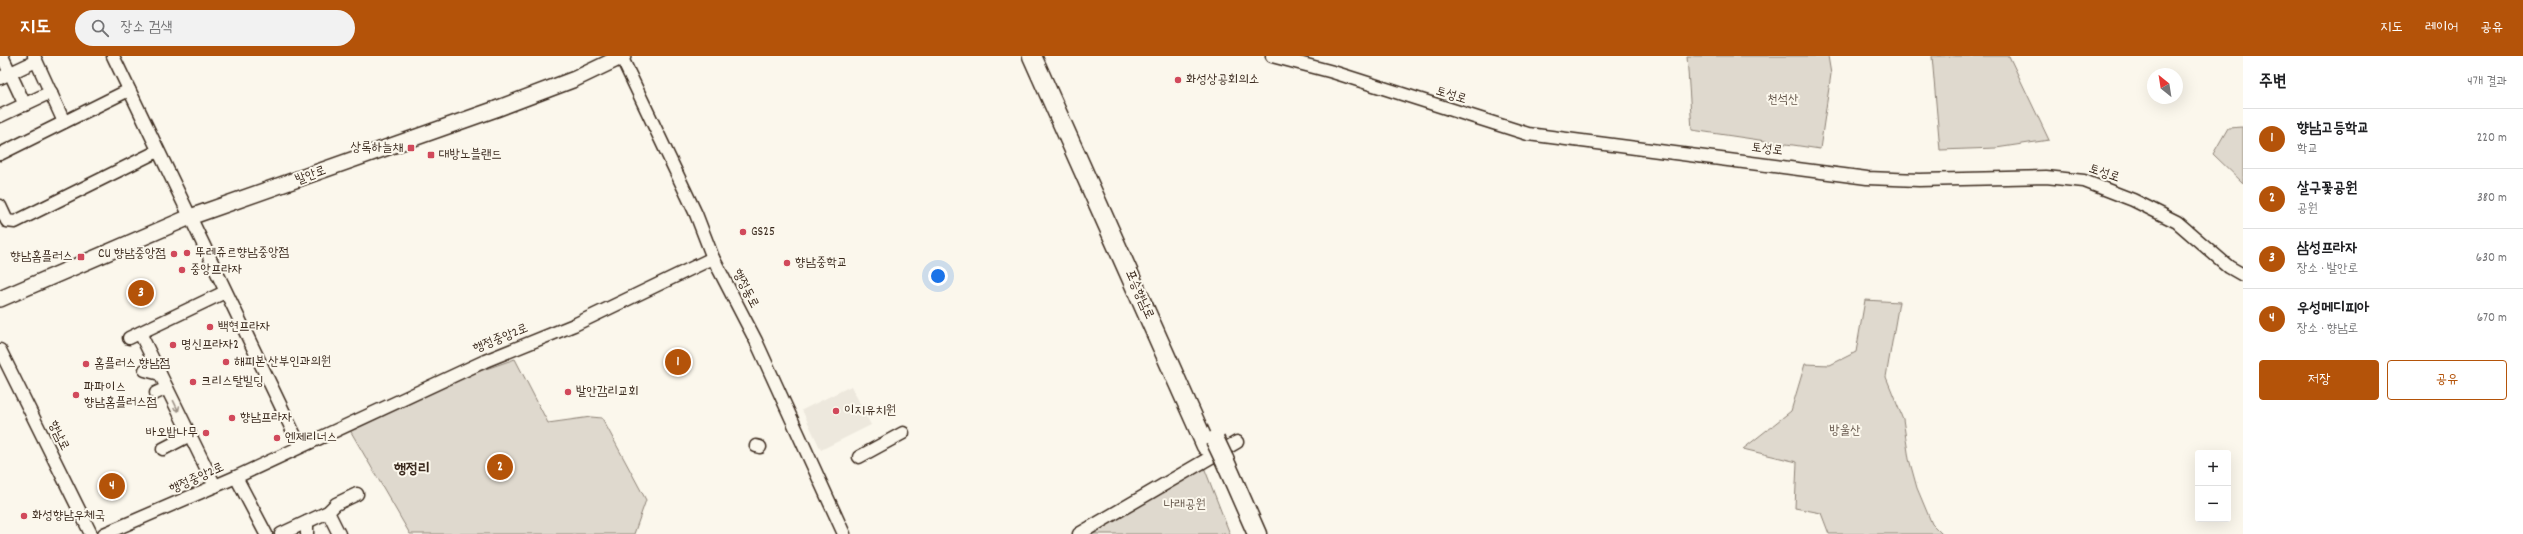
<!DOCTYPE html>
<html lang="ko">
<head>
<meta charset="utf-8">
<style>
  :root { --surface:#fff; --page:#f2f2f2; --text:#202124; --muted:#757577; --line:#e0e0e0; --accent:#b45309 }
  body { margin:0; font-family:Dekko,"Poor Story",sans-serif; background:var(--page); color:var(--text) }
  .controls { position:absolute; right:12px; bottom:12px; display:grid; overflow:hidden; border-radius:4px; box-shadow:0 4px 16px #0002 }
  .controls button { width:36px; height:36px; display:grid; place-items:center; padding:0; border:0; border-bottom:1px solid var(--line); background:var(--surface); color:var(--text); font:20px sans-serif }
  .compass { position:absolute; left:2147px; top:12px; width:36px; height:36px; border-radius:50%; background:var(--surface); box-shadow:0 4px 16px #0002; rotate:330deg }
  .you { position:absolute; left:938px; top:220px; width:14px; height:14px; margin:-10px; border:3px solid #fff; border-radius:50%; background:#1a73e8; box-shadow:0 0 0 6px #1a73e833 }
  .badge { display:grid; place-items:center; width:26px; height:26px; border-radius:50%; background:var(--accent); color:#fff; font-size:13px; font-weight:700 }
  .pin { position:absolute; translate:-50% -50%; border:2px solid #fff; box-shadow:0 1px 4px #0006 }
  .list { margin:0; padding:0; list-style:none }
  h2 { display:flex; justify-content:space-between; align-items:center; height:52px; margin:0; padding:0 16px; font-size:17px }
  h2 small { font-size:13px; font-weight:400; color:var(--muted) }
  .list li { display:grid; grid-template-columns:26px 1fr auto; gap:12px; align-items:center; box-sizing:border-box; height:60px; padding:0 16px; border-top:1px solid var(--line) }
  .list b { display:block; font-size:15px; white-space:nowrap }
  .list p { margin:0; font-size:13px; white-space:nowrap; color:var(--muted) }
  .list em { font-size:13px; font-style:normal; color:var(--muted) }
  .actions { display:flex; gap:8px; padding:12px 16px }
  .actions a { flex:1; padding:9px 0; border:1px solid var(--accent); border-radius:4px; text-align:center; font-size:14px; color:var(--accent) }
  .actions .main { background:var(--accent); color:#fff }
  .icon { flex:none; width:22px; height:22px; fill:none; stroke:currentColor; stroke-width:2; stroke-linecap:round; stroke-linejoin:round }
  .map { position:relative; flex:none; width:2243px; height:478px; overflow:hidden }
  header { display:flex; align-items:center; gap:24px; box-sizing:border-box; height:56px; padding:0 20px; background:var(--accent); color:#fff }
  header strong { font-size:19px }
  nav { display:flex; gap:22px; margin-inline-start:auto; font-size:14px }
  .search { width:280px; height:36px; background:var(--page); display:flex; align-items:center; gap:10px; box-sizing:border-box; padding:0 14px; border-radius:22px; color:var(--muted); font-size:15px }
  main { display:flex }
  aside { flex:1; background:var(--surface) }
  .map>svg:first-child { display:block }
  .built { fill:#ede8dd }
  .green { fill:#dfd9ce; stroke:#8d8276 }
  .lines { fill:none; stroke-linecap:round; stroke-linejoin:round }
  .minor-casing { stroke:#3b2a1e; stroke-width:15 }
  .major-casing { stroke:#3b2a1e; stroke-width:18 }
  .highway-casing { stroke:#3b2a1e; stroke-width:21 }
  .minor { stroke:#fbf7ec; stroke-width:12 }
  .major { stroke:#fbf7ec; stroke-width:15 }
  .highway { stroke:#fbf7ec; stroke-width:18 }
  .highway-bridge-casing { stroke:#3b2a1e; stroke-width:21; stroke-linecap:butt }
  .highway-bridge { stroke:#fbf7ec; stroke-width:18 }
  .oneway { stroke:#9b9085 }
  .poi-dot { fill:#d1495b; stroke:#fbf7ec; stroke-width:1.5 }
  .labels { text-anchor:middle; dominant-baseline:central; stroke-width:4; stroke-linejoin:round; paint-order:stroke }
  .poi-label { font-size:13px; fill:#3b2a1e; stroke:#fbf7ec; text-anchor:start }
  .street-label { font-size:13px; fill:#3b2a1e; stroke:#fbf7ec }
  .park-label { font-size:13px; fill:#64564a; stroke:#fbf7ec }
  .quarter-label { font-size:15px; font-weight:bold; fill:#3b2a1e; stroke:#fbf7ec }
</style>
</head>
<body>
<header>
<strong>지도</strong>
<div class="search"><svg class="icon" aria-label="search" viewBox="0 0 24 24"><circle cx="10" cy="10" r="6"/><path d="M15 15l6 6"/></svg>장소 검색</div>
<nav><a>지도</a><a>레이어</a><a>공유</a></nav>
</header>
<main>
<div class="map">
<svg width="2243" height="478" viewBox="0 0 2243 478">
  <rect width="100%" height="100%" fill="#fbf7ec"/>
  <filter id="ink" filterUnits="userSpaceOnUse"><feTurbulence type="fractalNoise" baseFrequency=".025" numOctaves="2"/><feDisplacementMap in="SourceGraphic" scale="8" xChannelSelector="R" yChannelSelector="G"/><feConvolveMatrix kernelMatrix="1 2 1 2 8 2 1 2 1" color-interpolation-filters="sRGB"/></filter>
  <g filter="url(#ink)">
    <!-- built -->
    <path class="built" d="M851,330l20,39 -50,25 -19,-40z"/>
    <!-- green -->
    <g class="green">
      <path d="M1687,0h141l3,18 -11,75 -128,-19z"/>
      <path d="M1932,0h77l40,84 -53,8 -56,2z"/>
      <path d="M2243,71v56l-30,-29 15,-26z"/>
      <path d="M1865,244l34,2 -13,75 17,42 6,40 8,29 15,36 10,10h-113l-8,-21 -26,-5 2,-46 -54,-13 48,-38 14,-47 25,1 26,-13z"/>
      <path d="M515,303l33,64 43,-6 11,1 44,82 -12,34h-224l-63,-109 58,-28z"/>
      <path d="M1202,406l28,72h-151z"/>
    </g>
    <g class="lines">
      <defs>
        <g id="minor">
          <path d="M2,0l23,49"/>
          <path d="M34,0l30,66"/>
          <path d="M113,0l187,390"/>
          <path d="M621,0l75,158 17,44 43,83 88,193"/>
          <path d="M1272,0l61,16 195,62 339,44 52,2 127,-3 38,4 49,19 44,22 52,45 14,8"/>
          <path d="M0,22l36,-17"/>
          <path d="M0,60l51,-24"/>
          <path d="M0,98l129,-64"/>
          <path d="M0,150l7,15 8,1 143,-71"/>
          <path d="M140,277l75,153"/>
          <path d="M129,282l96,-46"/>
          <path d="M0,294l91,184"/>
          <path d="M145,314l15,4"/>
          <path d="M156,337l11,-5"/>
          <path d="M756,390l4,1"/>
          <path d="M163,393l27,-14"/>
          <path d="M859,401l44,-24"/>
          <path d="M236,421l30,57"/>
          <path d="M328,456l11,22"/>
          <path d="M307,466v12"/>
          <path d="M104,478l132,-57 249,-116 89,-36 139,-67"/>
          <path d="M281,478l47,-22 8,-8 21,-10"/>
          <path d="M1079,478l158,-92"/>
        </g>
        <path id="major" d="M0,243l190,-82 306,-108 79,-30 48,-23"/>
        <g id="highway">
          <path d="M1032,0l174,390"/>
          <path d="M1224,403l33,75"/>
        </g>
      </defs>
      <!-- minor casing -->
      <use href="#minor" class="minor-casing"/>
      <!-- major casing -->
      <use href="#major" class="major-casing"/>
      <!-- highway casing -->
      <use href="#highway" class="highway-casing"/>
      <!-- minor -->
      <use href="#minor" class="minor"/>
      <!-- major -->
      <use href="#major" class="major"/>
      <!-- highway -->
      <use href="#highway" class="highway"/>
      <defs>
        <path id="highway-bridge" d="M1215,384l9,19"/>
      </defs>
      <!-- highway-bridge casing -->
      <use href="#highway-bridge" class="highway-bridge-casing"/>
      <!-- highway-bridge -->
      <use href="#highway-bridge" class="highway-bridge"/>
    </g>
    <!-- one-way arrows -->
    <defs><path id="oneway-shaft" d="M-6 0H5M1.5-3L5.5 0L1.5 3" fill="none" stroke-width="1.6" stroke-linecap="round" stroke-linejoin="round"/></defs>
    <use class="oneway" href="#oneway-shaft" transform="translate(176 350) rotate(64)"/>
  </g>
  <!-- markers -->
  <g class="poi-dot">
    <circle cx="1178" cy="24" r="4"/>
    <rect x="407" y="88" width="8" height="8" rx="2"/>
    <rect x="427" y="95" width="8" height="8" rx="2"/>
    <circle cx="743" cy="176" r="4"/>
    <circle cx="187" cy="197" r="4"/>
    <circle cx="174" cy="198" r="4"/>
    <rect x="77" y="197" width="8" height="8" rx="2"/>
    <circle cx="787" cy="207" r="4"/>
    <circle cx="182" cy="214" r="4"/>
    <circle cx="210" cy="271" r="4"/>
    <circle cx="173" cy="289" r="4"/>
    <circle cx="226" cy="306" r="4"/>
    <circle cx="86" cy="308" r="4"/>
    <circle cx="193" cy="326" r="4"/>
    <circle cx="568" cy="336" r="4"/>
    <circle cx="76" cy="339" r="4"/>
    <circle cx="836" cy="355" r="4"/>
    <circle cx="232" cy="362" r="4"/>
    <circle cx="206" cy="377" r="4"/>
    <circle cx="277" cy="382" r="4"/>
    <circle cx="24" cy="460" r="4"/>
  </g>
  <g class="labels">
    <!-- poi labels -->
    <g class="poi-label">
      <text x="1186" y="24">화성상공회의소</text>
      <text x="403" y="92" text-anchor="end">상록하늘채</text>
      <text x="439" y="99">대방노블랜드</text>
      <text x="751" y="176">GS25</text>
      <text x="195" y="197">뚜레쥬르향남중앙점</text>
      <text x="166" y="198" text-anchor="end">CU 향남중앙점</text>
      <text x="73" y="201" text-anchor="end">향남홈플러스</text>
      <text x="795" y="207">향남중학교</text>
      <text x="190" y="214">중앙프라자</text>
      <text x="218" y="271">백현프라자</text>
      <text x="181" y="289">명신프라자2</text>
      <text x="234" y="306">해피본 산부인과의원</text>
      <text x="94" y="308">홈플러스 향남점</text>
      <text x="201" y="326">크리스탈빌딩</text>
      <text x="84" y="332">파파이스<tspan x="84" dy="15">향남홈플러스점</tspan></text>
      <text x="576" y="336">발안감리교회</text>
      <text x="844" y="355">이지유치원</text>
      <text x="240" y="362">향남프라자</text>
      <text x="198" y="377" text-anchor="end">바오밥나무</text>
      <text x="285" y="382">엔제리너스</text>
      <text x="32" y="460">화성향남우체국</text>
    </g>
    <!-- street labels -->
    <g class="street-label">
      <text transform="translate(1451 40) rotate(17)">토성로</text>
      <text transform="translate(1767 94) rotate(7)">토성로</text>
      <text transform="translate(2104 118) rotate(19)">토성로</text>
      <text transform="translate(311 120) rotate(-20)">발안로</text>
      <text transform="translate(745 233) rotate(63)">행정동로</text>
      <text transform="translate(1139 239) rotate(66)">포승향남로</text>
      <text transform="translate(501 283) rotate(-22)">행정중앙2로</text>
      <text transform="translate(58 380) rotate(64)">향남로</text>
      <text transform="translate(197 423) rotate(-24)">행정중앙2로</text>
    </g>
    <!-- park labels -->
    <g class="park-label">
      <text x="1783" y="44">천석산</text>
      <text x="1845" y="375">방울산</text>
      <text x="1185" y="449">나래공원</text>
    </g>
    <!-- quarter labels -->
    <g class="quarter-label">
      <text x="412" y="414">행정리</text>
    </g>
  </g>
</svg>
<div class="controls">
<button>+</button>
<button>−</button>
</div>
<svg class="compass" viewBox="-18 -18 36 36"><path d="M0-13l5 13h-10z" fill="#e53935"/><path d="M0 13l5-13h-10z" fill="#757577"/></svg>
<div class="you"></div>
<div class="pin badge" style="left:678px;top:306px">1</div>
<div class="pin badge" style="left:500px;top:411px">2</div>
<div class="pin badge" style="left:141px;top:237px">3</div>
<div class="pin badge" style="left:112px;top:430px">4</div>
</div>
<aside>
<h2>주변<small>4개 결과</small></h2>
<ul class="list">
<li><span class="badge">1</span><div><b>향남고등학교</b><p>학교</p></div><em>220 m</em></li>
<li><span class="badge">2</span><div><b>살구꽃공원</b><p>공원</p></div><em>380 m</em></li>
<li><span class="badge">3</span><div><b>삼성프라자</b><p>장소 · 발안로</p></div><em>630 m</em></li>
<li><span class="badge">4</span><div><b>우성메디피아</b><p>장소 · 향남로</p></div><em>670 m</em></li>
</ul>
<div class="actions"><a class="main">저장</a><a>공유</a></div>
</aside>
</main>
</body>
</html>
